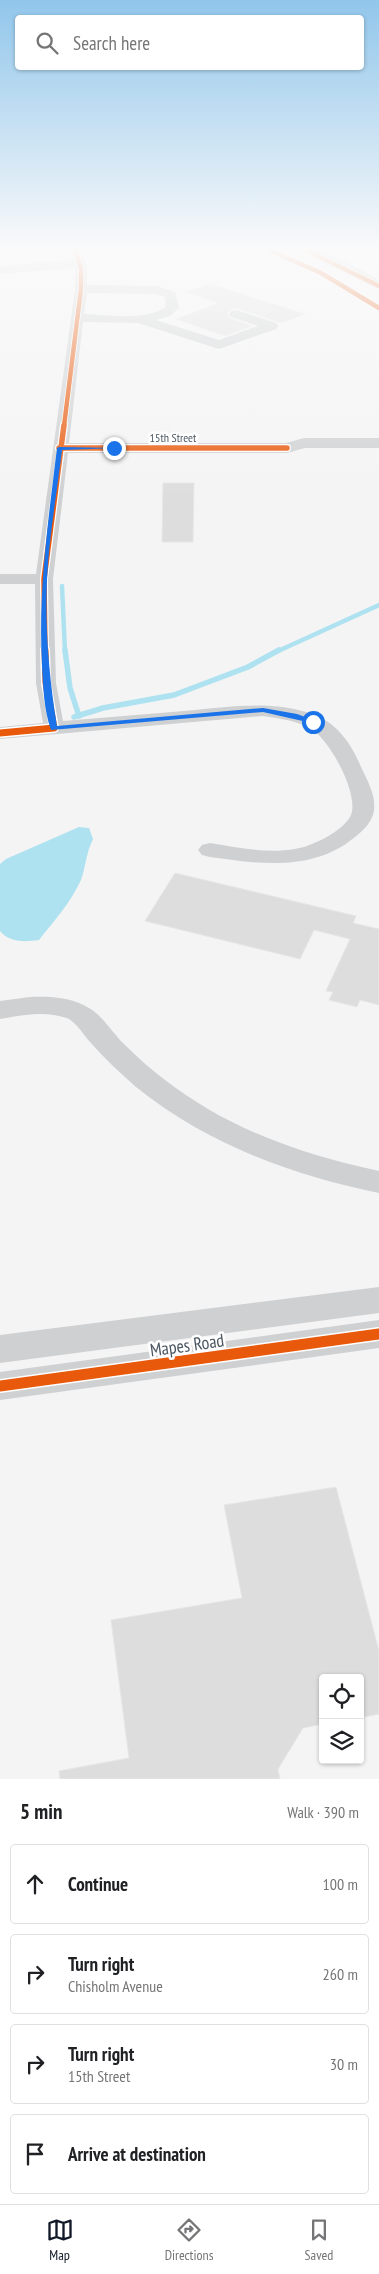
<!DOCTYPE html>
<html lang="en">
<head>
<meta charset="utf-8">
<style>
  :root { --surface:#fff; --page:#f2f2f2; --text:#202124; --muted:#757577; --line:#e0e0e0; --accent:#111827 }
  body { margin:0; font-family:"PT Sans Narrow",sans-serif; background:var(--page); color:var(--text) }
  .controls { position:absolute; right:15px; bottom:15px; display:grid; overflow:hidden; border-radius:5px; box-shadow:0 1px 4px #0004 }
  .controls button { width:45px; height:45px; display:grid; place-items:center; padding:0; border:0; border-bottom:1px solid var(--line); background:var(--surface); color:var(--text); font:25px sans-serif }
  .stop { position:absolute; width:15px; height:15px; margin:-11px; border:4px solid #1a73e8; border-radius:50%; background:#fff }
  .stop.end { background:#1a73e8; border-color:#fff; box-shadow:0 1px 5px #0008 }
  .list { margin:0; padding:0; list-style:none }
  h2 { display:flex; justify-content:space-between; align-items:center; height:65px; margin:0; padding:0 20px; font-size:21px }
  h2 small { font-size:16px; font-weight:400; color:var(--muted) }
  .list li { display:grid; grid-template-columns:32px 1fr auto; gap:15px; align-items:center; box-sizing:border-box; height:80px; margin:0 10px 10px; padding:0 10px; border:1px solid var(--line); border-radius:5px }
  .list b { display:block; font-size:19px; white-space:nowrap }
  .list p { margin:0; font-size:16px; white-space:nowrap; color:var(--muted) }
  .list em { font-size:16px; font-style:normal; color:var(--muted) }
  .icon { flex:none; width:28px; height:28px; fill:none; stroke:currentColor; stroke-width:2; stroke-linecap:round; stroke-linejoin:round }
  .map { position:relative; flex:none; width:379px; height:1779px; overflow:hidden }
  .search { position:absolute; background:var(--surface); box-shadow:0 1px 4px #0004; left:15px; right:15px; top:15px; height:55px; display:flex; align-items:center; gap:12px; box-sizing:border-box; padding:0 18px; border-radius:5px; color:var(--muted); font-size:19px }
  .sheet { height:425px; background:var(--surface) }
  nav { display:flex; justify-content:space-around; align-items:center; box-sizing:border-box; height:70px; border-top:1px solid var(--line); background:var(--surface); font-size:14px; color:var(--muted) }
  nav a { display:grid; justify-items:center; gap:2px }
  nav .on { color:var(--accent) }
  .map>svg:first-child { display:block }
  .water { fill:#aee2f0 }
  .lines { fill:none; stroke-linecap:round; stroke-linejoin:round }
  .stream-far1 { stroke:#aee2f0; stroke-width:4.5 }
  .stream { stroke:#aee2f0; stroke-width:5.5 }
  .building { fill:#ddddde; stroke:#e5e6e7 }
  .minor { fill:#ced0d2; fill-rule:evenodd }
  .major { fill:#caced1; fill-rule:evenodd }
  .cycleway-far3-casing { stroke:#fff; stroke-width:6 }
  .cycleway-far2-casing { stroke:#fff; stroke-width:8 }
  .cycleway-far1-casing { stroke:#fff; stroke-width:10 }
  .cycleway-casing { stroke:#fff; stroke-width:14 }
  .cycleway-far3 { stroke:#e8590c; stroke-width:4.5 }
  .cycleway-far2 { stroke:#e8590c; stroke-width:5.5 }
  .cycleway-far1 { stroke:#e8590c; stroke-width:7 }
  .cycleway { stroke:#e8590c; stroke-width:11 }
  .route { fill:#1a73e8 }
  .labels { text-anchor:middle; dominant-baseline:central; stroke-width:5; stroke-linejoin:round; paint-order:stroke }
  .far-street-label { font-size:12px; fill:#4a5661; stroke:#fff }
  .near-street-label { font-size:18px; fill:#4a5661; stroke:#fff }
</style>
</head>
<body>
<div class="map">
<svg width="379" height="1779" viewBox="0 0 379 1779">
  <rect width="100%" height="100%" fill="#f4f4f4"/>
  <!-- water -->
  <path class="water" d="M79,827l10,1 4,11c-7,14 -7,27 -12,41 -10,22 -27,41 -42,60 -14,2 -29,3 -39,-9v-67l6,-5z"/>
  <g class="lines">
    <!-- stream-far1 -->
    <g class="stream-far1">
      <path d="M62,586l3,66"/>
      <path d="M276,652l103,-47"/>
    </g>
    <!-- stream -->
    <g class="stream">
      <path d="M65,650l5,38 9,28"/>
      <path d="M74,717l29,-9 71,-13 74,-28 31,-17"/>
    </g>
  </g>
  <!-- building -->
  <g class="building">
    <path d="M211,284l53,17 41,13 -24,9 -44,-15 -6,1 -4,4 2,5 23,8 -27,10 -49,-17 43,-16 -34,-11z"/>
    <path d="M163,483h31l-1,59h-31z"/>
    <path d="M175,873l181,43 -3,7 26,6v76l-19,-5 -3,7 -28,-7 4,-8 -7,-1 24,-52 -36,-9 -14,29 -155,-38z"/>
    <path d="M336,1487l43,164v63l-19,4v-40h-37v46l-20,4 -25,41 2,10h-220l-1,-8 70,-13 -18,-138 131,-22 -18,-93z"/>
  </g>
  <g class="lines">
    <!-- minor -->
    <g class="minor">
      <path d="M69,249h12l6,19v17l70,1 18,6 4,16 -9,8 -14,4 63,20 39,-14 -27,-9 -2,-3 2,-3 5,-1 40,13 2,3 -2,3 -57,20 -81,-26 -55,-1 -14,121h217l18,-5h75v10h-74l-18,5h-219l-15,126 3,104 7,38c40,-3 81,-7 121,-10 44,-4 88,-12 131,4 23,9 37,30 46,52 6,13 15,28 13,43 -1,11 -11,21 -19,27 -42,35 -95,27 -145,20l-8,-2 -4,-5 4,-5 8,-2c31,5 71,14 102,1 13,-5 33,-16 39,-29 8,-21 -20,-72 -37,-84 -15,-11 -34,-12 -51,-15l-263,23v-12l43,-4 -7,-40 -1,-99h-35v-10h36l39,-285v-21l-75,6v-8l72,-6zM87,293l68,1 10,3 1,10c-22,14 -56,8 -82,7z"/>
      <path d="M30,997c19,-1 42,0 59,11 14,8 25,27 37,38 24,24 52,45 82,63 53,31 111,49 171,62v22c-88,-18 -172,-49 -243,-106 -16,-14 -32,-29 -46,-45 -7,-8 -12,-17 -21,-23 -22,-9 -46,-4 -69,0v-18z"/>
      <path d="M379,1287v26l-379,50v-28z"/>
      <path d="M379,1320v28l-379,52v-28z"/>
    </g>
    <!-- major -->
    <path class="major" d="M297,249c30,0 56,17 82,31v10z"/>
    <defs>
      <g id="cycleway-far3">
        <path d="M267,249l54,24 58,35"/>
        <path d="M304,249l75,37"/>
        <path d="M64,426l17,-137v-21l-6,-19"/>
      </g>
      <g id="cycleway-far2">
        <path d="M59,448h228"/>
        <path d="M45,652l-1,-73 20,-154"/>
      </g>
      <path id="cycleway-far1" d="M0,733l54,-5 -8,-45 -1,-33"/>
      <path id="cycleway" d="M0,1386l379,-52"/>
    </defs>
    <!-- cycleway-far3 casing -->
    <use href="#cycleway-far3" class="cycleway-far3-casing"/>
    <!-- cycleway-far2 casing -->
    <use href="#cycleway-far2" class="cycleway-far2-casing"/>
    <!-- cycleway-far1 casing -->
    <use href="#cycleway-far1" class="cycleway-far1-casing"/>
    <!-- cycleway casing -->
    <use href="#cycleway" class="cycleway-casing"/>
    <!-- cycleway-far3 -->
    <use href="#cycleway-far3" class="cycleway-far3"/>
    <!-- cycleway-far2 -->
    <use href="#cycleway-far2" class="cycleway-far2"/>
    <!-- cycleway-far1 -->
    <use href="#cycleway-far1" class="cycleway-far1"/>
    <!-- cycleway -->
    <use href="#cycleway" class="cycleway"/>
  </g>
  <!-- sky -->
  <linearGradient id="sky" x2="0" y2="1"><stop stop-color="#91c6eb"/><stop offset="0.5" stop-color="#fafafa"/><stop offset="1" stop-color="#fafafa" stop-opacity="0"/></linearGradient>
  <rect width="379" height="498" fill="url(#sky)"/>
  <!-- route -->
  <path class="route" d="M59,447l58,1 -55,2c-5,43 -13,87 -15,130 -2,49 2,97 10,146l206,-18 34,6 19,7v3l-53,-12 -212,18c-7,-19 -8,-44 -9,-64 -4,-75 6,-144 15,-218z"/>
  <g class="labels">
    <!-- far-street labels -->
    <g class="far-street-label">
      <text x="173" y="437">15th Street</text>
    </g>
    <!-- near-street labels -->
    <g class="near-street-label">
      <text transform="translate(187 1345) rotate(-8)">Mapes Road</text>
    </g>
  </g>
</svg>
<div class="controls">
<button><svg class="icon" aria-label="locate" viewBox="0 0 24 24"><circle cx="12" cy="12" r="6"/><path d="M12 2v4M12 18v4M2 12h4M18 12h4"/></svg></button>
<button><svg class="icon" aria-label="layers" viewBox="0 0 24 24"><path d="M12 4l9 5-9 5-9-5zM3 14l9 5 9-5"/></svg></button>
</div>
<div class="stop" style="left:313px;top:722px"></div>
<div class="stop end" style="left:114px;top:448px"></div>
<div class="search"><svg class="icon" aria-label="search" viewBox="0 0 24 24"><circle cx="10" cy="10" r="6"/><path d="M15 15l6 6"/></svg>Search here</div>
</div>
<section class="sheet">
<h2>5 min<small>Walk · 390 m</small></h2>
<ul class="list">
<li><svg class="icon" aria-label="ahead" viewBox="0 0 24 24"><path d="M12 20V5M6 11l6-6 6 6"/></svg><div><b>Continue</b></div><em>100 m</em></li>
<li><svg class="icon" aria-label="right" viewBox="0 0 24 24"><path d="M7 20v-9h11M14 6l5 5-5 5"/></svg><div><b>Turn right</b><p>Chisholm Avenue</p></div><em>260 m</em></li>
<li><svg class="icon" aria-label="right" viewBox="0 0 24 24"><path d="M7 20v-9h11M14 6l5 5-5 5"/></svg><div><b>Turn right</b><p>15th Street</p></div><em>30 m</em></li>
<li><svg class="icon" aria-label="arrive" viewBox="0 0 24 24"><path d="M6 21V4h12l-3 4 3 4H6"/></svg><div><b>Arrive at destination</b></div></li>
</ul>
</section>
<nav>
<a class="on"><svg class="icon" aria-label="map" viewBox="0 0 24 24"><path d="M3 6l6-2 6 2 6-2v14l-6 2-6-2-6 2zM9 4v14M15 6v14"/></svg>Map</a>
<a><svg class="icon" aria-label="directions" viewBox="0 0 24 24"><path d="M12 3l9 9-9 9-9-9zM9 14v-3h6M13 9l2 2-2 2"/></svg>Directions</a>
<a><svg class="icon" aria-label="saved" viewBox="0 0 24 24"><path d="M7 4h10v16l-5-4-5 4z"/></svg>Saved</a>
</nav>
</body>
</html>
